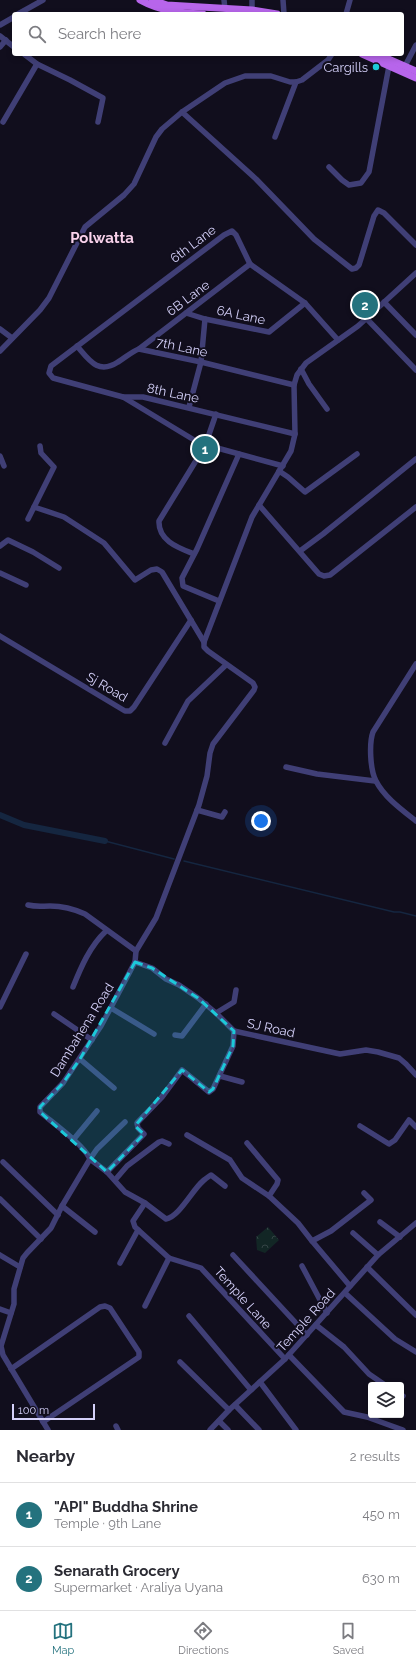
<!DOCTYPE html>
<html lang="en">
<head>
<meta charset="utf-8">
<style>
  :root { --surface:#fff; --page:#f7f7f7; --text:#2b2b33; --muted:#7c7c81; --line:#e1e1e2; --accent:#24727e }
  body { margin:0; font-family:Raleway,sans-serif; background:var(--page); color:var(--text) }
  .controls { position:absolute; right:12px; bottom:12px; display:grid; overflow:hidden; border-radius:4px; box-shadow:0 2px 6px #0003 }
  .controls button { width:36px; height:36px; display:grid; place-items:center; padding:0; border:0; border-bottom:1px solid var(--line); background:var(--surface); color:var(--text); font:20px sans-serif }
  .scale { position:absolute; left:12px; bottom:10px; width:83px; box-sizing:border-box; padding-left:4px; border:2px solid #d4d0f9; border-top:0; font-size:11px; line-height:14px; white-space:nowrap; color:#d4d0f9; -webkit-text-stroke:3px #110e1d; paint-order:stroke }
  .you { position:absolute; left:261px; top:821px; width:14px; height:14px; margin:-10px; border:3px solid #fff; border-radius:50%; background:#1a73e8; box-shadow:0 0 0 6px #1a73e833 }
  .badge { display:grid; place-items:center; width:26px; height:26px; border-radius:50%; background:var(--accent); color:#fff; font-size:13px; font-weight:700 }
  .pin { position:absolute; translate:-50% -50%; border:2px solid #fff; box-shadow:0 1px 4px #0006 }
  .list { margin:0; padding:0; list-style:none }
  h2 { display:flex; justify-content:space-between; align-items:center; height:52px; margin:0; padding:0 16px; font-size:17px }
  h2 small { font-size:13px; font-weight:400; color:var(--muted) }
  .list li { display:grid; grid-template-columns:26px 1fr auto; gap:12px; align-items:center; box-sizing:border-box; height:64px; padding:0 16px; border-top:1px solid var(--line) }
  .list b { display:block; font-size:15px; white-space:nowrap }
  .list p { margin:0; font-size:13px; white-space:nowrap; color:var(--muted) }
  .list em { font-size:13px; font-style:normal; color:var(--muted) }
  .icon { flex:none; width:22px; height:22px; fill:none; stroke:currentColor; stroke-width:2; stroke-linecap:round; stroke-linejoin:round }
  .map { position:relative; flex:none; width:416px; height:1430px; overflow:hidden }
  .search { position:absolute; background:var(--surface); box-shadow:0 2px 6px #0003; left:12px; right:12px; top:12px; height:44px; display:flex; align-items:center; gap:10px; box-sizing:border-box; padding:0 14px; border-radius:4px; color:var(--muted); font-size:15px }
  .sheet { height:180px; background:var(--surface) }
  nav { display:flex; justify-content:space-around; align-items:center; box-sizing:border-box; height:56px; border-top:1px solid var(--line); background:var(--surface); font-size:11px; color:var(--muted) }
  nav a { display:grid; justify-items:center; gap:2px }
  nav .on { color:var(--accent) }
  .map>svg:first-child { display:block }
  .forest { fill:url(#forest-crowns) }
  .lines { fill:none; stroke-linecap:round; stroke-linejoin:round }
  .stream { stroke:#152640; stroke-width:1.5 }
  .canal { stroke:#152640; stroke-width:6 }
  .minor { stroke:#403f76; stroke-width:5.5 }
  .major { stroke:#b765eb; stroke-width:7 }
  .marked { fill:#1cc9d9; fill-opacity:0.2; stroke:#1cc9d9; stroke-width:3; stroke-dasharray:8 5; stroke-linejoin:round }
  .poi-dot { fill:#1cc9d9; stroke:#110e1d; stroke-width:1.5 }
  .labels { text-anchor:middle; dominant-baseline:central; stroke-width:4; stroke-linejoin:round; paint-order:stroke }
  .poi-label { font-size:13px; fill:#d4d0f9; stroke:#110e1d; text-anchor:end }
  .street-label { font-size:13px; fill:#d4d0f9; stroke:#110e1d }
  .quarter-label { font-size:15px; font-weight:bold; fill:#f9d2eb; stroke:#110e1d }
</style>
</head>
<body>
<div class="map">
<svg width="416" height="1430" viewBox="0 0 416 1430">
  <defs>
    <pattern id="forest-crowns" width="20" height="18" patternUnits="userSpaceOnUse"><rect width="20" height="18" fill="#122625"/><path d="M2 6a3 3 0 1 1 6 0M12 15a3 3 0 1 1 6 0" fill="none" stroke="#344445"/></pattern>
  </defs>
  <rect width="100%" height="100%" fill="#110e1d"/>
  <!-- forest -->
  <path class="forest" d="M268,1227l11,13 -14,13 -8,-3 -1,-13z"/>
  <g class="lines">
    <!-- stream -->
    <g class="stream">
      <path d="M105,841l69,18"/>
      <path d="M184,861l210,51h6l16,4"/>
    </g>
    <!-- canal -->
    <path class="canal" d="M0,815l24,10 81,16"/>
    <!-- minor -->
    <g class="minor">
      <path d="M224,0l1,9"/>
      <path d="M252,0v10"/>
      <path d="M283,0l1,14"/>
      <path d="M18,14l25,-14"/>
      <path d="M346,14l4,-14"/>
      <path d="M0,25l14,-8"/>
      <path d="M0,36l14,11"/>
      <path d="M0,47l6,-7"/>
      <path d="M24,54l13,10 33,16 33,18 -5,24"/>
      <path d="M405,66l11,-21"/>
      <path d="M182,112l74,67 58,60 38,30 4,-1 3,-3 15,-49 4,-6 6,3 32,32"/>
      <path d="M3,122l34,-58"/>
      <path d="M275,137l21,-55"/>
      <path d="M329,167l13,13 7,5 12,-2 8,-11 20,-106"/>
      <path d="M384,302l32,33"/>
      <path d="M186,313l19,6 64,13 36,-29"/>
      <path d="M366,318l50,52"/>
      <path d="M0,329l12,9"/>
      <path d="M77,346c12,14 21,29 41,16 7,-4 13,-10 21,-13l62,13 93,23"/>
      <path d="M139,349l111,-85"/>
      <path d="M0,351l40,-41 9,-12 36,-71 39,-32 10,-11 22,-47 6,-8 20,-17 43,-29 20,-7h26l19,6h6l6,-2 26,-20 4,-6"/>
      <path d="M301,369l8,15 18,25"/>
      <path d="M123,397l76,46 84,23"/>
      <path d="M189,407l12,-45 4,-43"/>
      <path d="M295,434l-152,-37h-20l-70,-19 -4,-5 2,-7 173,-131 8,-4 4,4 14,29 55,39 33,37"/>
      <path d="M0,456l4,10"/>
      <path d="M279,471l9,6 17,15 52,-38"/>
      <path d="M259,505l60,69 5,2 6,-1 86,-68"/>
      <path d="M34,507l20,-40 -13,-14 -1,-7"/>
      <path d="M28,519l6,-12 30,10 40,26 31,37 16,-10 6,-1 5,3 42,70"/>
      <path d="M0,546l8,-6 25,12 26,16"/>
      <path d="M300,551l23,-17 93,-75"/>
      <path d="M194,554c-15,-6 -36,-13 -35,-33l46,-75 11,-32"/>
      <path d="M0,573l26,12"/>
      <path d="M219,601l-36,-15 -1,-8 15,-29 42,-95"/>
      <path d="M0,636l125,75h5l4,-4 57,-87"/>
      <path d="M416,664l-43,68c-4,11 -3,38 3,49 8,16 26,29 40,40"/>
      <path d="M165,743l23,-42 38,-36"/>
      <path d="M286,767l31,7 58,7"/>
      <path d="M197,810l25,7 3,-5"/>
      <path d="M28,905c8,2 14,1 22,1 11,0 24,3 35,8l51,37"/>
      <path d="M135,962l17,6 14,11 13,6 19,13 18,15 18,18 106,23 26,-4 12,2 21,6 7,6 10,11"/>
      <path d="M73,987c8,-20 17,-41 33,-56"/>
      <path d="M0,1007l26,-53"/>
      <path d="M111,1008l43,26"/>
      <path d="M216,1013l18,-11 2,-12"/>
      <path d="M54,1014l38,26"/>
      <path d="M175,1035l7,1 24,-32"/>
      <path d="M80,1059l34,29"/>
      <path d="M220,1076l22,6"/>
      <path d="M125,1122l-28,27 -7,10 17,13 18,20 20,11 21,16c13,-2 27,-30 37,-38 2,-2 5,-4 8,-6l14,11"/>
      <path d="M360,1126l29,18 6,-4 14,-20 7,7"/>
      <path d="M187,1135l43,25 12,18 27,18"/>
      <path d="M73,1140l24,-29"/>
      <path d="M247,1143l31,37 -1,4 -8,12 29,27 14,18 38,45"/>
      <path d="M3,1162l55,53"/>
      <path d="M107,1172l37,-38 -6,-6 -1,-5 25,-26 20,-27 27,22 4,-3 20,-43 1,-15"/>
      <path d="M115,1180l12,-14 32,-24 3,-1 7,3"/>
      <path d="M0,1199l41,40"/>
      <path d="M145,1203l-12,18 2,6 34,31 32,10 84,91"/>
      <path d="M62,1206l33,26"/>
      <path d="M380,1222l20,15"/>
      <path d="M353,1233l25,22"/>
      <path d="M312,1241l19,-10 40,-31 -7,-7"/>
      <path d="M0,1255l20,12"/>
      <path d="M233,1255l74,80"/>
      <path d="M120,1263l18,-33"/>
      <path d="M302,1266l25,47"/>
      <path d="M367,1267l49,48"/>
      <path d="M345,1293l50,46 21,13"/>
      <path d="M145,1306l24,-48"/>
      <path d="M0,1309l11,4"/>
      <path d="M189,1316l62,74"/>
      <path d="M316,1325l28,22 25,27 16,11"/>
      <path d="M289,1355l55,57 23,5 36,13"/>
      <path d="M180,1362l49,48"/>
      <path d="M11,1369l89,-62 5,-1 5,2 29,44v5l-96,65"/>
      <path d="M260,1382l36,48"/>
      <path d="M401,1395l2,1"/>
      <path d="M235,1405l24,25"/>
      <path d="M219,1421l9,9"/>
      <path d="M116,1426l2,4"/>
      <path d="M48,1430l-45,-75 -2,-9 13,-42v-15l9,-31 4,-5 24,-25 11,-22 28,-47c-6,-14 -37,-36 -50,-47v-5l23,-24 38,-57 34,-64 1,-11 20,-33 43,-113 8,-29 3,-23 3,-9 41,-54 1,-3 -2,-4 -45,-32 -4,-4v-5l48,-125 39,-66 4,-17 -1,-49 3,-10 9,-12 52,-37 58,-53"/>
      <path d="M210,1430l19,-20 56,-51 93,-104 38,-32"/>
    </g>
    <!-- major -->
    <g class="major">
      <path d="M140,0c20,11 40,13 63,14"/>
      <path d="M152,0l15,5 85,5 25,4"/>
      <path d="M362,54l54,24"/>
      <path d="M377,54l39,17"/>
    </g>
  </g>
  <!-- marked area -->
  <path class="marked" d="M135,962l17,6 46,30 36,33 -1,15 -20,43 -4,3 -27,-22 -47,56 9,8 -37,38 -67,-60v-5l23,-24 17,-24z"/>
  <!-- markers -->
  <circle class="poi-dot" cx="376" cy="67" r="4"/>
  <g class="labels">
    <!-- poi labels -->
    <g class="poi-label">
      <text x="368" y="67">Cargills</text>
    </g>
    <!-- street labels -->
    <g class="street-label">
      <text transform="translate(193 244) rotate(-37)">6th Lane</text>
      <text transform="translate(188 298) rotate(-37)">6B Lane</text>
      <text transform="translate(241 315) rotate(12)">6A Lane</text>
      <text transform="translate(182 347) rotate(12)">7th Lane</text>
      <text transform="translate(173 393) rotate(12)">8th Lane</text>
      <text transform="translate(107 687) rotate(30)">Sj Road</text>
      <text transform="translate(271 1028) rotate(12)">SJ Road</text>
      <text transform="translate(82 1030) rotate(-58)">Dambahena Road</text>
      <text transform="translate(243 1298) rotate(48)">Temple Lane</text>
      <text transform="translate(306 1320) rotate(-48)">Temple Road</text>
    </g>
    <!-- quarter labels -->
    <g class="quarter-label">
      <text x="102" y="238">Polwatta</text>
    </g>
  </g>
</svg>
<div class="controls">
<button><svg class="icon" aria-label="layers" viewBox="0 0 24 24"><path d="M12 4l9 5-9 5-9-5zM3 14l9 5 9-5"/></svg></button>
</div>
<div class="scale">100 m</div>
<div class="you"></div>
<div class="pin badge" style="left:205px;top:449px">1</div>
<div class="pin badge" style="left:365px;top:305px">2</div>
<div class="search"><svg class="icon" aria-label="search" viewBox="0 0 24 24"><circle cx="10" cy="10" r="6"/><path d="M15 15l6 6"/></svg>Search here</div>
</div>
<section class="sheet">
<h2>Nearby<small>2 results</small></h2>
<ul class="list">
<li><span class="badge">1</span><div><b>&quot;API&quot; Buddha Shrine</b><p>Temple · 9th Lane</p></div><em>450 m</em></li>
<li><span class="badge">2</span><div><b>Senarath Grocery</b><p>Supermarket · Araliya Uyana</p></div><em>630 m</em></li>
</ul>
</section>
<nav>
<a class="on"><svg class="icon" aria-label="map" viewBox="0 0 24 24"><path d="M3 6l6-2 6 2 6-2v14l-6 2-6-2-6 2zM9 4v14M15 6v14"/></svg>Map</a>
<a><svg class="icon" aria-label="directions" viewBox="0 0 24 24"><path d="M12 3l9 9-9 9-9-9zM9 14v-3h6M13 9l2 2-2 2"/></svg>Directions</a>
<a><svg class="icon" aria-label="saved" viewBox="0 0 24 24"><path d="M7 4h10v16l-5-4-5 4z"/></svg>Saved</a>
</nav>
</body>
</html>
